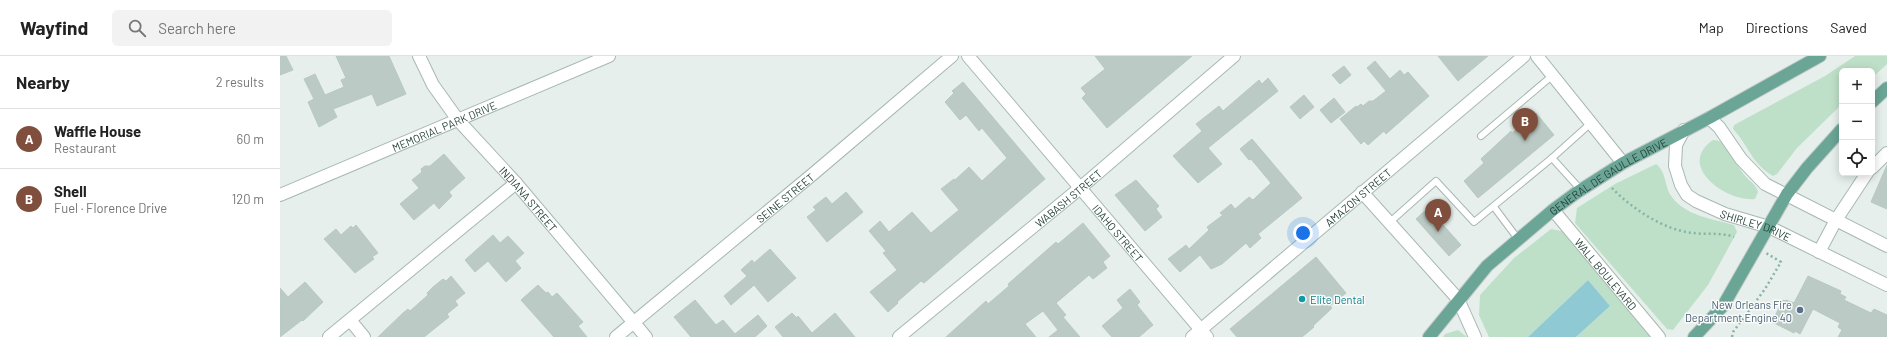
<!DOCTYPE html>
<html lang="en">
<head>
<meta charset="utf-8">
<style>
  :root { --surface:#fff; --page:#f2f2f2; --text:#222; --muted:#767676; --line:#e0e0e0; --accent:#804e3d }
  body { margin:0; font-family:Barlow,sans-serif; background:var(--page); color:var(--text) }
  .controls { position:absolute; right:12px; top:12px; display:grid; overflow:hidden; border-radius:6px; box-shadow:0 2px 10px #0003 }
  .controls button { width:36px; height:36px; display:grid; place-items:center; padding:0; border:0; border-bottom:1px solid var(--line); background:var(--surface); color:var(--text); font:20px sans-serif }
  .you { position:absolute; left:1023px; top:177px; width:14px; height:14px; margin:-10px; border:3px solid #fff; border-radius:50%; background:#1a73e8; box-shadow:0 0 0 6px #1a73e833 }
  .badge { display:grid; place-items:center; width:26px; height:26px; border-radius:50%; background:var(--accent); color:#fff; font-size:13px; font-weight:700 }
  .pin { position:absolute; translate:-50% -33px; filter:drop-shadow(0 1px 2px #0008) }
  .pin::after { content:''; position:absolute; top:21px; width:14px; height:12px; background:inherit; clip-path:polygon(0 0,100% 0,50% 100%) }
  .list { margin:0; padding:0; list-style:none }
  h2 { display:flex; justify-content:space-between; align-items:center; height:52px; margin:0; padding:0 16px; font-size:17px }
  h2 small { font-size:13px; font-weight:400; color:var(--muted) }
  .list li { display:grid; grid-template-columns:26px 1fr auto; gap:12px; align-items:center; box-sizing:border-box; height:60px; padding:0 16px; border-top:1px solid var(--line) }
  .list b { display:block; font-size:15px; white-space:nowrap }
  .list p { margin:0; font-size:13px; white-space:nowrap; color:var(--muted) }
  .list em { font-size:13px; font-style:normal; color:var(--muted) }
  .icon { flex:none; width:22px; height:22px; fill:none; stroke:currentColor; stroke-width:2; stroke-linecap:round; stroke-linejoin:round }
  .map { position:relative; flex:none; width:1607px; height:281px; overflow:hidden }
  header { display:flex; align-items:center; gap:24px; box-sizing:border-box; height:56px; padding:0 20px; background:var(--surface); border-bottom:1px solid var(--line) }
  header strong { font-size:19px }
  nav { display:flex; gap:22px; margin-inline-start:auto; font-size:14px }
  .search { width:280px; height:36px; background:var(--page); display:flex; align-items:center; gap:10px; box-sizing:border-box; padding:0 14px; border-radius:6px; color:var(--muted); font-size:15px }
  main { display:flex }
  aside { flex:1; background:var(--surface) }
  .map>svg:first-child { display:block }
  .green { fill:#bfe0c8 }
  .water { fill:#8ec9d4 }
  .building { fill:#bbcac4; stroke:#b8c9c2 }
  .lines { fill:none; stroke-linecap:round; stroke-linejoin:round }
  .service-casing { stroke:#a8b8b2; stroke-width:8 }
  .minor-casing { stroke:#a8b8b2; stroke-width:14 }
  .tertiary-casing { stroke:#a8b8b2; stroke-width:14 }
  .primary-casing { stroke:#c2cac8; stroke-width:14 }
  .path { stroke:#86b3a5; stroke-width:2.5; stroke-dasharray:2 3; stroke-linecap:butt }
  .service { stroke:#fff; stroke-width:6 }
  .minor { stroke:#fff; stroke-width:12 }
  .tertiary { stroke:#fff; stroke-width:12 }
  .primary { stroke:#6aa596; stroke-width:12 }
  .culture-dot { fill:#0f9aa8; stroke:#f7fbf9; stroke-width:1.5 }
  .service-dot { fill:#5c6f8a; stroke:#f7fbf9; stroke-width:1.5 }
  .labels { text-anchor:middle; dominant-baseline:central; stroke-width:3; stroke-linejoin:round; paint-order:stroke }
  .street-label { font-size:11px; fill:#24423a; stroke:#f7fbf9 }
  .culture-label { font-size:11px; fill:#0d838f; stroke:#f7fbf9; text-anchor:start }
  .service-label { font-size:11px; fill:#4e5e75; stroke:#f7fbf9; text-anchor:end }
</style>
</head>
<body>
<header>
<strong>Wayfind</strong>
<div class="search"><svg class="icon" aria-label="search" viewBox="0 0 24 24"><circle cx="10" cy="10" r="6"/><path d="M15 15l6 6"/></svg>Search here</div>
<nav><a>Map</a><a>Directions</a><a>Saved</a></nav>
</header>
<main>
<aside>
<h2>Nearby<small>2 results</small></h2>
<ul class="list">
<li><span class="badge">A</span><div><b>Waffle House</b><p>Restaurant</p></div><em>60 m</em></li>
<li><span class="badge">B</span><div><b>Shell</b><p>Fuel · Florence Drive</p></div><em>120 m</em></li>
</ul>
</aside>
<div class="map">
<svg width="1607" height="281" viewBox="0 0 1607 281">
  <rect width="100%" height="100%" fill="#e6efeb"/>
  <!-- green -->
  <g class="green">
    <path d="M1575,0h32v8l-15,14v-7h-30v33l-45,44 -20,26 -4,2c-22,-13 -24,-30 -40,-47l1,-4 91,-49z"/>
    <path d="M1433,84c6,0 12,3 16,9 7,9 9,20 18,29 5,5 9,7 11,14l-3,7c-30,3 -79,-34 -42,-59z"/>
    <path d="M1376,108c11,8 8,23 16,33 14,19 41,22 62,28l3,7 -29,53 -35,45 -6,-1 -92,-106 2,-15 38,-24z"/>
    <path d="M1271,173l15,3 86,105h-76l34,-31 -22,-26 -60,57h-39l-10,-22 1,-20 34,-37z"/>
    <path d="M1178,274l9,7h-24l2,-3z"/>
  </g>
  <!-- water -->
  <path class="water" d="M1308,224l22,26 -34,31h-48z"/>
  <!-- building -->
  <g class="building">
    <path d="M0,0h6l7,14 -13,5z"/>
    <path d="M56,0h53l17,38 -29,12 -5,-12 -39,15 4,8 -18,10 -11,-25 6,-3 -10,-20 11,-5 10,21 19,-8 -3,-7 5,-2z"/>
    <path d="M815,0h97l-85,72 -25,-30 4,-4 -5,-6 24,-19z"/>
    <path d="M1158,0h50l-30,25z"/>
    <path d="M1095,5l15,18 10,-9 4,5 4,-3 21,24 -43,38 -2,-3 -16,14 -4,-4 -3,3 -21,-25 16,-13 1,1 4,-3 2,2 6,-5h4l13,-10 -19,-23z"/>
    <path d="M1064,10l7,9 -11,9 -8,-9z"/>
    <path d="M988,22l10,13 -70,57 14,16 -24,19 -25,-27 29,-25 -6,-7 23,-18 4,5 36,-31 3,4z"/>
    <path d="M683,26l82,97 -121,104 -3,-2 -24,21 1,1 -10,9 -18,-20 27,-22 -14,-17 3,-2 -17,-20 11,-10 9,11 23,-20 19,21 28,-23 -18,-21 13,-10 1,1 14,-13 13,14 25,-23 -25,-30 -3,3 -13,-16 -6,5 -15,-18 9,-9 -2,-2z"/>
    <path d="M1024,39l10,12 -14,12 -10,-12z"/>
    <path d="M1054,42l11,14 -14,11 -11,-13z"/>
    <path d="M1256,57l18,22 -76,63 -14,-17 20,-18 -3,-4 30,-28 1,2z"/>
    <path d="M972,83l50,59 -44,36 3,4 -11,10 -4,-5 -24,21 -11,5 -11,-14 -20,17 -12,-13 18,-14 3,4 20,-19 -2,-3 16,-12 -3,-2 11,-9 4,5 14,-12 4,3 18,-17 -20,-24 -2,1 -9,-11z"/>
    <path d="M164,98l21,24 -16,14 3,4 -13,13 -5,-6 -20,17 -14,-16 19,-16 -7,-8 10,-8 -1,-3 4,-3h5z"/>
    <path d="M1607,109v44l-16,-7z"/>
    <path d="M856,124l23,26 -3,3 6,8 -17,14 -30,-36z"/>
    <path d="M566,136l17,20 -36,30 -20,-25 9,-7 -3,-3 13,-10 6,7z"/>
    <path d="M1148,152l33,37 -12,11 -33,-37z"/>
    <path d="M803,167l27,33 -7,6 4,6 -14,11 -4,-4 -33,28 10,12 -3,2 17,20h-31l9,-7 -15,-19 -18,13 11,13h-90l40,-36 2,3 21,-18 -1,-2 48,-42 2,2z"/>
    <path d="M76,169l22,28 -6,4 2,2 -19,14 -31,-34 12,-10 5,6 10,-9 2,2z"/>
    <path d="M213,179l7,8 8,-7 16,17 -9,8 6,7 -15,14 -18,-21 -13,11 -10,-12z"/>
    <path d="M490,193l26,29 -28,24 -14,-17 -23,20 -7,-9 23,-20 -6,-6 11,-10 2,3z"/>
    <path d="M1036,201l30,36 -16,13 2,2 -19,18 1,1 -12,10h-65l-7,-8z"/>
    <path d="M171,220l14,17 -10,8 3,4 -11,9 2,3 -25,20h-46l25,-24 5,-4 2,2 18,-16 -1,-2 6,-6 10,-8 3,2z"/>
    <path d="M1528,220l33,15 -1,3 6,3 -2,3 27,13 3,-4 13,6v22h-49l4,-7 -4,-3 2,-4 -27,-14 -13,25 -5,-3 -1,2 -22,-11 11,-22 2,1 1,-1 8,3z"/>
    <path d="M25,226l18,20 -20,19 -1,-1 -22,17v-49l8,9z"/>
    <path d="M258,229l8,8 2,-1 4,5 5,-4 26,29 -5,4 9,11h-33l-33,-37z"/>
    <path d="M850,233l10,13 -3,3 16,20 -14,12h-27l-10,-11 21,-18 -6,-8z"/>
    <path d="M415,244l21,25 7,-5 12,14 23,-19 9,11 -12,11h-64l-17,-20z"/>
    <path d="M512,257l5,5 1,-2 14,17 23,-20 20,24h-72l-8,-10z"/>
  </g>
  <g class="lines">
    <defs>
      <g id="service">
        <path d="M1201,80l72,-61"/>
        <path d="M1272,102l39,-35"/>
        <path d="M1214,151l24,32"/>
        <path d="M1110,166l46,-41 38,41 78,-64 29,32"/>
      </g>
      <g id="minor">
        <path id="s1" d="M139,0l14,29 25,35 58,63 130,154"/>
        <path id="s2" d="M688,0l239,281"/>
        <path d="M1257,0l86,107"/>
        <path d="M1082,136l96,107"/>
        <path id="s3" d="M0,139l329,-139"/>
        <path d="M70,264l14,17"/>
        <path d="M49,281l187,-154"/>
        <path id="s4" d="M336,281l197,-163 139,-118"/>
        <path id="s5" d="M619,281l180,-148 155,-133"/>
        <path id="s6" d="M912,281l332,-281"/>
      </g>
      <g id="tertiary">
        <path d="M1429,62l10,9 22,32 24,25 122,62"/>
        <path id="s7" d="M1404,74l-8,15 -1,21 6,19 6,10 9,6 29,13 44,13 118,58"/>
        <path d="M1592,112l15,-15"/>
        <path id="s8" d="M1273,154l106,127"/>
        <path d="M1539,196l17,-32 31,-47"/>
        <path d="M1178,243l17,38"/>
      </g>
      <g id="primary">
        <path d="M1592,46l15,-14"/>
        <path id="s9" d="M1149,281l58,-71 66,-56 23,-17 47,-30 86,-45 111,-62"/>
        <path d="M1414,281l29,-31 64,-112 20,-26 35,-39"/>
      </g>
    </defs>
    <!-- service casing -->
    <use href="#service" class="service-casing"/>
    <!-- minor casing -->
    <use href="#minor" class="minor-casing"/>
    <!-- tertiary casing -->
    <use href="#tertiary" class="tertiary-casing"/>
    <!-- primary casing -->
    <use href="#primary" class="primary-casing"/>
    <!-- path -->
    <g class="path">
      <path d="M1332,132c19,20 53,43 82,45 14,2 27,-1 40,4"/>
      <path d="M1452,281l1,-5 32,-43 16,-27 -15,-9"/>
    </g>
    <!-- service -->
    <use href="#service" class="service"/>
    <!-- minor -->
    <use href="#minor" class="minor"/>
    <!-- tertiary -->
    <use href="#tertiary" class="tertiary"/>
    <!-- primary -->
    <use href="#primary" class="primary"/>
  </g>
  <!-- markers -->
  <circle class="culture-dot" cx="1022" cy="243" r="4"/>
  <circle class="service-dot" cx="1520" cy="254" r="4"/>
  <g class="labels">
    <!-- street labels -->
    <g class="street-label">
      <text stroke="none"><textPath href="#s3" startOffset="178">MEMORIAL PARK DRIVE</textPath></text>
      <text stroke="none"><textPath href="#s9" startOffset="243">GENERAL DE GAULLE DRIVE</textPath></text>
      <text stroke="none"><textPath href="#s6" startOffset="217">AMAZON STREET</textPath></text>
      <text stroke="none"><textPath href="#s4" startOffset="219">SEINE STREET</textPath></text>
      <text stroke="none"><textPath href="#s5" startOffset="219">WABASH STREET</textPath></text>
      <text stroke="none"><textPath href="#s1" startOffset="181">INDIANA STREET</textPath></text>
      <text stroke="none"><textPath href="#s7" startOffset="145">SHIRLEY DRIVE</textPath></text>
      <text stroke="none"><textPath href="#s2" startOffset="232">IDAHO STREET</textPath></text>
      <text stroke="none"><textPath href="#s8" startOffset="83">WALL BOULEVARD</textPath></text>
    </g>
    <!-- culture labels -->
    <g class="culture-label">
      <text x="1030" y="243">Elite Dental</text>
    </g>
    <!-- service labels -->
    <g class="service-label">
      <text x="1512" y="248">New Orleans Fire<tspan x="1512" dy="13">Department Engine 40</tspan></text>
    </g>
  </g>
</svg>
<div class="controls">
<button>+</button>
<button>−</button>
<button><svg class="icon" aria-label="locate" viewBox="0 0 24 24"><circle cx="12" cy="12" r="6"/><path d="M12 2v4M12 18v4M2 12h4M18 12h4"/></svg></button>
</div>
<div class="you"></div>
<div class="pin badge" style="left:1158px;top:176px">A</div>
<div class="pin badge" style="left:1245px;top:85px">B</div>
</div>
</main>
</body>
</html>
